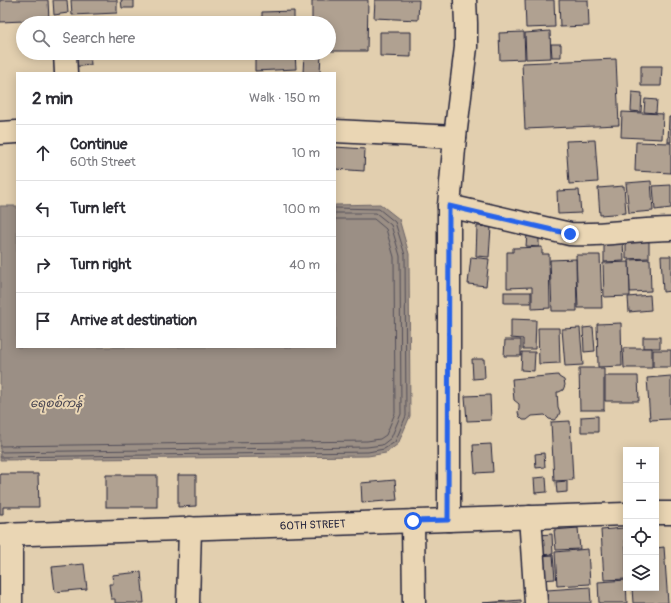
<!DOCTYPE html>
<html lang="en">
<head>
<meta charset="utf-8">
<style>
  :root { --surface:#fff; --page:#f7f7f7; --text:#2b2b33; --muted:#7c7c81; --line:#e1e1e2 }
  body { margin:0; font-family:Pangolin,"Noto Sans Myanmar",sans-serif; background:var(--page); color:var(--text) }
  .controls { position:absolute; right:12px; bottom:12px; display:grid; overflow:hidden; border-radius:0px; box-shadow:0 2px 10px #0003 }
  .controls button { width:36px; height:36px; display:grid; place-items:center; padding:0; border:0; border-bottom:1px solid var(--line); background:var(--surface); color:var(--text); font:20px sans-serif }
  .stop { position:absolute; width:12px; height:12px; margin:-9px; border:3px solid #2563eb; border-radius:50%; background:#fff }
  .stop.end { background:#2563eb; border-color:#fff; box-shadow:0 1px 4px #0008 }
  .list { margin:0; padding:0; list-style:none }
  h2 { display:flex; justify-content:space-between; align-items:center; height:52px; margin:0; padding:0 16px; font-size:17px }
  h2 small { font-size:13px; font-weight:400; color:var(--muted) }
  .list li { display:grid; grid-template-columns:26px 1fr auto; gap:12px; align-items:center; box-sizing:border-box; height:56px; padding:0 16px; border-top:1px solid var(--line) }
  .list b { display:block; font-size:15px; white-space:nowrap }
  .list p { margin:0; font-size:13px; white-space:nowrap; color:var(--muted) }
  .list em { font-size:13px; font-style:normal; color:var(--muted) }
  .icon { flex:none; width:22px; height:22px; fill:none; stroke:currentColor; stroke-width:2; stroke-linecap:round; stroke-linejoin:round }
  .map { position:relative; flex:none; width:671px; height:603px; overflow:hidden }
  .search { position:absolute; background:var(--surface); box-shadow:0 2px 10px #0003; left:16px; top:16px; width:320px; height:44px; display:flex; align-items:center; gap:10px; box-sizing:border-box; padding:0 14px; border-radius:22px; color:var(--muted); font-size:15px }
  .panel { position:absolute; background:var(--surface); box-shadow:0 2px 10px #0003; left:16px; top:72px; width:320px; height:276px; border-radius:0px }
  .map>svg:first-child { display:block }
  .water { fill:#9b8f85; stroke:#6b6367 }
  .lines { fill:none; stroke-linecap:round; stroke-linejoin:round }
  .shore { stroke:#524e59; stroke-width:1 }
  .building { fill:#b0a191; stroke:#22223b }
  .street-casing { stroke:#22223b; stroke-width:25 }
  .street { stroke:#ead6b4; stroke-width:22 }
  .route { stroke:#2563eb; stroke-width:5 }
  .labels { text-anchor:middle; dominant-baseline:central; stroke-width:4; stroke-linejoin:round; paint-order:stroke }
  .street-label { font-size:11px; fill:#22223b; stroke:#ead6b4 }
  .water-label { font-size:12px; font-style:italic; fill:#464351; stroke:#ead6b4 }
</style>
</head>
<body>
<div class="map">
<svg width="671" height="603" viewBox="0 0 671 603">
  <rect width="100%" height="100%" fill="#e2cfaf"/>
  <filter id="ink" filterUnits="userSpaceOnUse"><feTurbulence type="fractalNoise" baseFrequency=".025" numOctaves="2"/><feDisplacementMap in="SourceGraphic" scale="8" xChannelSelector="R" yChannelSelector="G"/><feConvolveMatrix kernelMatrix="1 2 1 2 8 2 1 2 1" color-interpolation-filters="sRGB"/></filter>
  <g filter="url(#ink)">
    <!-- water -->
    <path class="water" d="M380,204l19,15 10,35 1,162 -12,28 -12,9 -18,3 -368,4v-254h17v141h318v-142z"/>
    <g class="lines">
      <!-- shore -->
      <g class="shore">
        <path d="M0,446l367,-5 13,-2 6,-4 9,-22 -1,-156 -8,-28 -12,-10h-39"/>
        <path d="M0,452l367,-5 15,-2 9,-7 10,-24 -1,-158 -9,-31 -15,-12h-41"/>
        <path d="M0,457l368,-5 16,-3 11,-7 11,-26 -1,-161 -10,-33 -16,-13 -44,-1"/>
      </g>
    </g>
    <!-- building -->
    <g class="building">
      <path d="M0,0h48l1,20 -49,2z"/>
      <path d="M53,0h14l1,13 -14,2z"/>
      <path d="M71,0h46v13l-45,2z"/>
      <path d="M121,0h13v8h-12z"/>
      <path d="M312,0h56l-1,51h-38v-28l-17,-1z"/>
      <path d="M375,0h44l-1,20 -44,-2z"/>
      <path d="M525,0h29l1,27 -29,1z"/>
      <path d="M559,0h29l1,26 -29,1z"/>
      <path d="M294,11v12h-33h1v-11z"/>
      <path d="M550,31l1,27 -25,1 -1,-26z"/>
      <path d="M380,32h31v25l-31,-1z"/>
      <path d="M524,32l1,27 -25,1 -1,-27z"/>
      <path d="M551,44h10v13h-9z"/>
      <path d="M69,53h21l1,12 -21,2z"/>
      <path d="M240,53h55l1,16 -41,2v-14l-15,1z"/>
      <path d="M304,53h17l-1,20h-17z"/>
      <path d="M616,59l3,66 -94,4 -3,-66z"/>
      <path d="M641,66h21l-1,20h-20z"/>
      <path d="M632,92l10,1 -1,19 -10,-1z"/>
      <path d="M645,99l12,1 -1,13 -12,-1z"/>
      <path d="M622,112l41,2 -1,25 -41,-2z"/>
      <path d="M669,117h2v25h-3z"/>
      <path d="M595,140l3,42 -29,2 -3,-43z"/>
      <path d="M636,142l35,1v30l-36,-2z"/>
      <path d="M335,147l30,2 -1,22 -29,-2z"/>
      <path d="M651,181l2,30 -24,2 -3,-30z"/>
      <path d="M671,185v23l-16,2 -2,-24z"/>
      <path d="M624,186l2,27 -26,2 -2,-27z"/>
      <path d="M579,190l2,23 -23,1 -1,-23z"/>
      <path d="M477,226l14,1 -2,30 -13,-1z"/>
      <path d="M527,234h12v13l-13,-1z"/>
      <path d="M649,235v23l-23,1v-23z"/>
      <path d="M623,241l1,20 -20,1v-20z"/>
      <path d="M542,247v7h7l1,54 -18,1v-22l-25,1v-36h6v-4z"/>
      <path d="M576,255h24l2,53h-24z"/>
      <path d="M661,256h10v35l-8,1z"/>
      <path d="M471,257l18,2 -3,27 -18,-2z"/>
      <path d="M576,259l1,52h-25l-2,-51z"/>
      <path d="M650,259l1,32 -21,1 -1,-32z"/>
      <path d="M629,262l1,34 -26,1 -1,-34z"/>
      <rect x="504" y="292" width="27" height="11"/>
      <path d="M650,295l1,15 -22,2 -1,-15z"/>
      <path d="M511,319l25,1 -1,29h-12v-10l-12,-1z"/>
      <path d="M621,323l1,43 -24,1 -1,-43z"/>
      <path d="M593,327l2,24 -11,1 -1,-24z"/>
      <path d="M538,328h21l1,35 -21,1z"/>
      <path d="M580,328l3,37 -18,1 -3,-37z"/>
      <rect x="643" y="337" width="17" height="11"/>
      <path d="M505,340h16v16h-17z"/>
      <path d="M623,348h29v20h-28z"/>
      <rect x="653" y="350" width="18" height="17"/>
      <path d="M522,352h13l-1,19 -13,-1z"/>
      <path d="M472,359h12l1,19 -12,1z"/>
      <path d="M579,368h25v42h-24z"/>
      <path d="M558,375l1,2 5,3 1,5 -2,5 -4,2h-2l1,15 2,5 -2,5 -4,3 -5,-1 -4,-4 -13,1 -5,4h-4l-4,-4 -1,-4 1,-3v-5l-5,-4 -2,-21z"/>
      <path d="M605,376h33l1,25h-34z"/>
      <path d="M671,376v43l-21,1 -3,-42z"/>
      <path d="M490,395l1,25 -24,1 -2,-25z"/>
      <path d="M598,416v16h-17v-15z"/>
      <path d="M570,421l3,59 -19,1 -3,-59z"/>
      <path d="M491,444l2,28 -18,1 -2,-28z"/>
      <path d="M544,453l1,14 -9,1 -1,-14z"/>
      <path d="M0,474h38l1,33h-36v7h-3z"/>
      <rect x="106" y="475" width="51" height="32"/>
      <path d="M178,475h18v31l-18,1z"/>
      <path d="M546,477l1,15 -12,1 -1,-15z"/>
      <path d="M395,480l2,20 -35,3 -1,-20z"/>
      <path d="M567,481v11l-10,1 -1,-11z"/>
      <path d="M578,528l2,21 -24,1 -2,-20z"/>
      <path d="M624,528l2,26v25l-22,1 -3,-50z"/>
      <path d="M552,534l1,20 -13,1 -2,-20z"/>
      <path d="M664,547l4,56h-35l-1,-15h24v-40z"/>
      <path d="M588,549l2,35 -33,2 -2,-34z"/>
      <path d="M553,555l2,24 -13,1 -2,-24z"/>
      <path d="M84,564l3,25 -32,3 -3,-25z"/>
      <path d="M141,572l3,31h-29v-4h-4l-2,-15h4l-1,-9z"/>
      <path d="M626,580l1,23h-28l-1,-21z"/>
      <path d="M590,587l1,16h-43l-1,-13z"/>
      <path d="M521,600v3h-38z"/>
    </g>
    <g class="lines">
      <defs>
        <g id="street">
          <path d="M465,0l1,23v24l-11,90 -6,69 121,28c33,2 67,-5 101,-5"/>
          <path d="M65,53l1,20"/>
          <path d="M335,131l120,6"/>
          <path d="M0,133l17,-1"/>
          <path d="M656,513h15"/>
          <path d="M530,517l6,86"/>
          <path d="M449,520v-314"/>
          <path d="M413,521l1,82"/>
          <path id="s1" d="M0,535l626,-21"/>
          <path d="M11,603v-69"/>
          <path d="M188,603l2,-75"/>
        </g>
      </defs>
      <!-- street casing -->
      <use href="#street" class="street-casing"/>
      <!-- street -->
      <use href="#street" class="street"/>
    </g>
  </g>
  <g class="lines" filter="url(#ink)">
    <!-- route -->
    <path class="route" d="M413,521l35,-1 1,-314 121,28"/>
  </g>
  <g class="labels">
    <!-- street labels -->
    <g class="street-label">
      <text stroke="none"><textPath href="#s1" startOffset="313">60TH STREET</textPath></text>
    </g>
    <!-- water labels -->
    <g class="water-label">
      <text x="56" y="403">ရေစစ်ကန်</text>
    </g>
  </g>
</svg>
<div class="controls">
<button>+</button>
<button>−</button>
<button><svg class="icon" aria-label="locate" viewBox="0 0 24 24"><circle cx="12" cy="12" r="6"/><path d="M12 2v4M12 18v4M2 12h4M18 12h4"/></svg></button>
<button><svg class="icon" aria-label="layers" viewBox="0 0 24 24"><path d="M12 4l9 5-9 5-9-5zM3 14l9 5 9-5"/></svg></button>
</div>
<div class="stop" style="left:413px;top:521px"></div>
<div class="stop end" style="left:570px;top:234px"></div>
<div class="search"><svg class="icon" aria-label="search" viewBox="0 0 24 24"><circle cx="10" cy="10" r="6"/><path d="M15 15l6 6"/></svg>Search here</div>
<section class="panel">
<h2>2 min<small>Walk · 150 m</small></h2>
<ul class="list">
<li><svg class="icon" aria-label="ahead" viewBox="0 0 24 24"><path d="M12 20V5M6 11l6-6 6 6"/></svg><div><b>Continue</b><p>60th Street</p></div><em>10 m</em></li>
<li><svg class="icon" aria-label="left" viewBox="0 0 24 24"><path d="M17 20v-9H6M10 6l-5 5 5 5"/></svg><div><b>Turn left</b></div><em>100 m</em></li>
<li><svg class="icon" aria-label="right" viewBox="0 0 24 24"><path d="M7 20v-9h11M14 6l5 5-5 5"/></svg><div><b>Turn right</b></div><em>40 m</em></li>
<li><svg class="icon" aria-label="arrive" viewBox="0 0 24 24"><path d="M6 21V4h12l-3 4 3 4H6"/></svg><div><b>Arrive at destination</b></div></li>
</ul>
</section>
</div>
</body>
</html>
